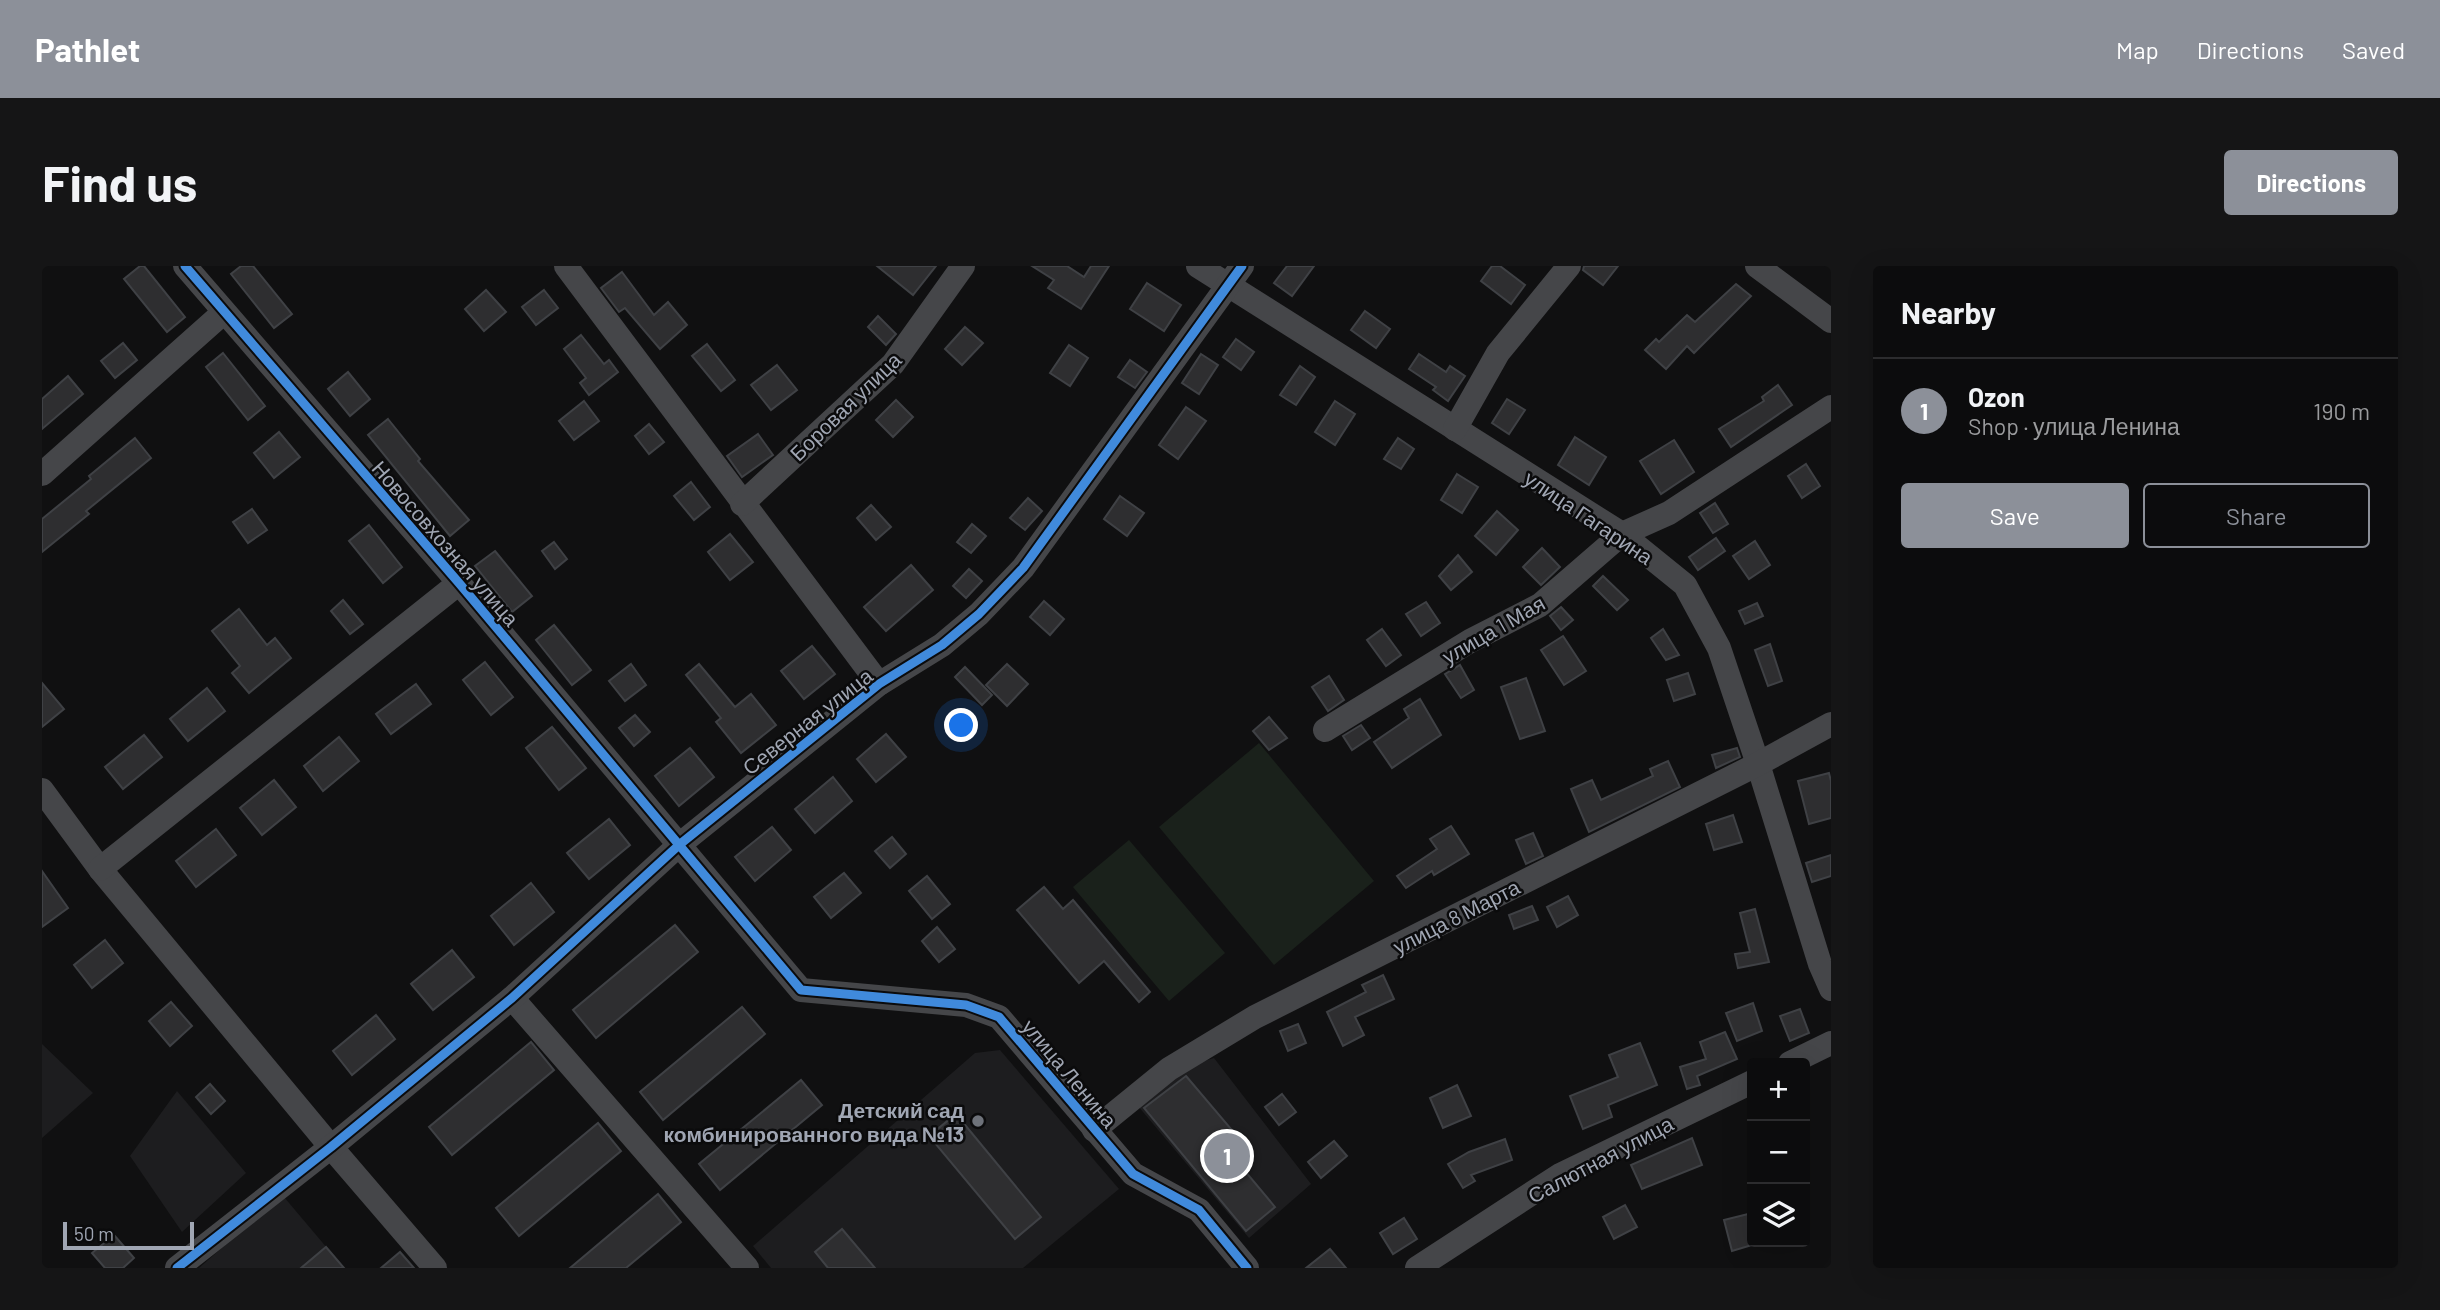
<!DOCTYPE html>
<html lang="en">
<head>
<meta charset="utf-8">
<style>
  :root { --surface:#0c0c0d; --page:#151516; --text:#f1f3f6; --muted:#9a9b9d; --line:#2c2c2e; --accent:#8c9099 }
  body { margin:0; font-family:Barlow,sans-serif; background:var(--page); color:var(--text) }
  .controls { position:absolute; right:21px; bottom:21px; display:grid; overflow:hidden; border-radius:7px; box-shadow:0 7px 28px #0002 }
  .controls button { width:63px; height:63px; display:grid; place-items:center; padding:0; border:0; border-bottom:2px solid var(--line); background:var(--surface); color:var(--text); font:35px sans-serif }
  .scale { position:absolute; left:21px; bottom:18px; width:131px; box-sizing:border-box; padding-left:7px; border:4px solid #a0a6b3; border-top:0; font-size:19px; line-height:24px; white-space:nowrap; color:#a0a6b3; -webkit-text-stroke:5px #0b0b0c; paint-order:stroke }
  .you { position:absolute; left:920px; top:460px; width:24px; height:24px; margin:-18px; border:5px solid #fff; border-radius:50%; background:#1a73e8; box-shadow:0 0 0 10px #1a73e833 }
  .badge { display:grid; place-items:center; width:46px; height:46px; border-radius:50%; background:var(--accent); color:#fff; font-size:23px; font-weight:700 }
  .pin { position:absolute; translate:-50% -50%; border:4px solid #fff; box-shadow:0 2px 7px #0006 }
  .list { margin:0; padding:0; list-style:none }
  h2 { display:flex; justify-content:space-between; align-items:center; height:91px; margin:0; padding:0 28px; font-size:30px }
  h2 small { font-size:23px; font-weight:400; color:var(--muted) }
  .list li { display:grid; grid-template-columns:46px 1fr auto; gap:21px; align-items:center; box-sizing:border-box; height:105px; padding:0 28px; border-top:2px solid var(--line) }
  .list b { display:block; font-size:26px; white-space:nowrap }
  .list p { margin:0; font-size:23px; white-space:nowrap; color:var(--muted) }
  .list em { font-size:23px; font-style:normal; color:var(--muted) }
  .actions { display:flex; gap:14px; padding:21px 28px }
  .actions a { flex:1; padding:16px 0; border:2px solid var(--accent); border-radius:7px; text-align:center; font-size:24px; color:var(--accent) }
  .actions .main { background:var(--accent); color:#fff }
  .icon { flex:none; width:38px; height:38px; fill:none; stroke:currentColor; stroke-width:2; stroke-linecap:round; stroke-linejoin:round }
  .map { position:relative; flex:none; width:1789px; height:1002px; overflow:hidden; border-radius:7px }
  header { display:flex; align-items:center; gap:42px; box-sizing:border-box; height:98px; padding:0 35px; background:var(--accent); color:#fff }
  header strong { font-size:33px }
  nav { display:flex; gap:38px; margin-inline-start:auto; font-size:24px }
  .intro { display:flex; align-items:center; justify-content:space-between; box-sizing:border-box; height:168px; padding:0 42px }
  h1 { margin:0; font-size:49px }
  .button { padding:18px 32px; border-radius:7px; background:var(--accent); color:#fff; font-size:24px; font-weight:700 }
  main { display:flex; gap:42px; padding:0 42px }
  aside { flex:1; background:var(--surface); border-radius:7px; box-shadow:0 7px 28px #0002 }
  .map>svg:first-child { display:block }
  .built { fill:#1d1d1f }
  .green { fill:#1a211b }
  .building { fill:#2e2e30; stroke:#3f4145; stroke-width:2 }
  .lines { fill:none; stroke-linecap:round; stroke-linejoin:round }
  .minor { stroke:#454649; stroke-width:24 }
  .cycleway-casing { stroke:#0b0b0c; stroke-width:13 }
  .cycleway { stroke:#408adc; stroke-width:9 }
  .poi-dot { fill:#6e727a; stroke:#0b0b0c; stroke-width:2.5 }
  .labels { text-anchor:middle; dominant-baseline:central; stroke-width:5; stroke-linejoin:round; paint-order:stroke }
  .street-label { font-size:21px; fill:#a0a6b3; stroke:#0b0b0c }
  .poi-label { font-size:21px; font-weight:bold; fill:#a0a6b3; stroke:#0b0b0c; text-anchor:end }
</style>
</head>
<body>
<header>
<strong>Pathlet</strong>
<nav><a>Map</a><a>Directions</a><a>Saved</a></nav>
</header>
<div class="intro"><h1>Find us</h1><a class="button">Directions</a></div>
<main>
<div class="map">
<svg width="1789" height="1002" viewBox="0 0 1789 1002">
  <rect width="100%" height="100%" fill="#101011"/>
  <!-- built -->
  <g class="built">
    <path d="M0,778l51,49 -51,45z"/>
    <path d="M958,784l119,139 -96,79h-252l-18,-22 222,-193z"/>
    <path d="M1172,792l97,126 -62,54 -111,-132 44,-38z"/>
    <path d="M135,825l69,82 -64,59 -52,-76z"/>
    <path d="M242,931l60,71h-145l34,-30z"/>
  </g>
  <!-- green -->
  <g class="green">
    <path d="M1217,477l115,138 -100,84 -115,-138z"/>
    <path d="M1087,574l96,113 -56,48 -96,-114z"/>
  </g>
  <!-- building -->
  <g class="building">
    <path d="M98,0h4l41,51 -18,15 -43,-53z"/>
    <path d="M199,0h12l39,48 -18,14 -43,-54z"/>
    <path d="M835,0h59l-23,29z"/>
    <path d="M990,0h35l17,11 7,-11h18l-28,43 -33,-21 6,-8z"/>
    <path d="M1245,0h27l-22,30 -18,-13z"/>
    <path d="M1450,0h8l25,19 -14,19 -30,-23z"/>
    <path d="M1542,0h34l-15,19 -20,-15z"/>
    <path d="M580,6l32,43 14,-13 19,23 -27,24 -35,-41 -6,4 -18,-24z"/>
    <path d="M1105,17l34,22 -17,26 -34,-22z"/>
    <path d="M1694,18l15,12 -57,57 -7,-7 -21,23 -21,-19 11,-11 3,3 28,-27 8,7z"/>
    <path d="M444,24l20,22 -22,19 -19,-22z"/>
    <path d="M502,24l14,18 -22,17 -14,-18z"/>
    <path d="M1323,45l25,18 -14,19 -25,-18z"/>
    <path d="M836,50l18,18 -10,11 -18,-18z"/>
    <path d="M923,61l18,16 -21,22 -17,-16z"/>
    <path d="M539,69l23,29 5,-4 9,12 -29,23 -9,-12 6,-5 -22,-29z"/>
    <path d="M1194,73l18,13 -13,18 -18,-13z"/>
    <path d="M81,77l14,17 -22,18 -14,-17z"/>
    <path d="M665,78l28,36 -14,11 -29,-35z"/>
    <path d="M1027,79l19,13 -18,28 -20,-13z"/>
    <path d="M181,87l42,53 -17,14 -42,-53z"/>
    <path d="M1159,88l17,11 -19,29 -17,-11z"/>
    <path d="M1377,88l27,18 4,-6 15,10 -17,25 -15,-11 3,-3 -27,-18z"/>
    <path d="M1088,94l17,12 -12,16 -17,-11z"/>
    <path d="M735,99l20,25 -26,20 -20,-25z"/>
    <path d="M1258,100l15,11 -19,28 -16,-10z"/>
    <path d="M306,106l22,27 -20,17 -22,-27z"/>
    <path d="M26,110l15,18 -41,35v-30z"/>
    <path d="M1736,119l14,20 -61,42 -12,-18 45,-28 -2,-4z"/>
    <path d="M1465,133l18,11 -16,24 -17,-11z"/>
    <path d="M854,134l17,17 -20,20 -17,-17z"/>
    <path d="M542,135l15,20 -25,19 -15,-19z"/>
    <path d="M1293,135l20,13 -20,31 -20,-13z"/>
    <path d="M1144,141l20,14 -28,38 -19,-14z"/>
    <path d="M346,153l32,40 -2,2 51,59 -19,16 -82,-101z"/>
    <path d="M607,158l15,18 -15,12 -14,-18z"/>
    <path d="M237,166l21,25 -26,21 -20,-25z"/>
    <path d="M716,168l15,21 -31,22 -15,-21z"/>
    <path d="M1533,171l31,20 -17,28 -31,-20z"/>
    <path d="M93,172l16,20 -65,53 3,3 -47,38v-33l49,-40 -2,-3z"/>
    <path d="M1356,172l16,11 -13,20 -17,-10z"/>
    <path d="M1632,174l20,32 -33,22 -21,-33z"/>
    <path d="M1764,198l14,22 -18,12 -14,-22z"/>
    <path d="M1415,208l21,13 -16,26 -21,-13z"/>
    <path d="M649,216l19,25 -16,13 -20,-24z"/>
    <path d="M1078,230l24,17 -17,23 -23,-17z"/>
    <path d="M986,232l14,13 -17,19 -15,-12z"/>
    <path d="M1673,237l13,21 -15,9 -13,-20z"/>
    <path d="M829,239l20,22 -15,13 -19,-22z"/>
    <path d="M210,243l15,21 -19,13 -15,-21z"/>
    <path d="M1455,245l21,19 -22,25 -21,-19z"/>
    <path d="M930,258l14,12 -15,17 -14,-11z"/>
    <path d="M327,259l33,42 -19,16 -34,-42z"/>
    <path d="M688,268l23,28 -23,18 -22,-28z"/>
    <path d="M1674,272l9,13 -27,19 -9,-13z"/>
    <path d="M1713,275l15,24 -21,14 -16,-23z"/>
    <path d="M512,276l13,17 -12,10 -13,-18z"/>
    <path d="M1500,282l18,19 -19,18 -18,-18z"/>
    <path d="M453,285l37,45 -20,16 -37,-46z"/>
    <path d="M1416,289l14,17 -21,18 -12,-14z"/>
    <path d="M869,299l22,25 -47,41 -22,-24z"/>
    <path d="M927,303l13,12 -16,17 -13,-12z"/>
    <path d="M1561,310l25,24 -11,10 -24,-24z"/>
    <path d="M301,334l20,24 -13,10 -19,-23z"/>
    <path d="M1002,335l20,18 -14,16 -20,-18z"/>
    <path d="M1384,336l14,21 -19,13 -15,-22z"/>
    <path d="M1715,337l6,13 -18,8 -6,-13z"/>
    <path d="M1519,341l12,13 -12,10 -11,-14z"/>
    <path d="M197,343l28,36 8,-7 16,20 -42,35 -17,-20 8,-7 -28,-35z"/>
    <path d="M512,359l37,45 -19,15 -36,-45z"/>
    <path d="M1340,363l19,26 -15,11 -19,-26z"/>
    <path d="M1621,363l16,26 -13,5 -15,-22z"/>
    <path d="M1521,370l23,35 -22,14 -23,-35z"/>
    <path d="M1728,378l12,37 -14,5 -13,-36z"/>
    <path d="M770,380l23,28 -31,25 -23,-28z"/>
    <path d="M443,396l28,35 -22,18 -28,-35z"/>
    <path d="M589,398l15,21 -21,16 -16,-20z"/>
    <path d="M657,398l36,43 16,-13 25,31 -35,28 -25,-31 5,-4 -35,-43z"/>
    <path d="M965,398l21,20 -21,22 -21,-21z"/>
    <path d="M1418,399l14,25 -13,8 -16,-24z"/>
    <path d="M923,401l27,28 -10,10 -27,-28z"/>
    <path d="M1646,407l7,21 -21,7 -7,-21z"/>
    <path d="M1287,410l15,24 -16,11 -16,-24z"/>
    <path d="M1484,412l19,53 -25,8 -19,-52z"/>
    <path d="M0,417l22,26 -22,18z"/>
    <path d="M374,418l15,20 -40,30 -15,-20z"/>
    <path d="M165,422l18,23 -37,30 -18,-22z"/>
    <path d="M1378,433l21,36 -49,33 -18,-26 35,-24 -5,-9z"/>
    <path d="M593,449l15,17 -16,14 -15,-18z"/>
    <path d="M1227,451l18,21 -18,12 -16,-19z"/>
    <path d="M1319,459l9,13 -18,12 -9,-14z"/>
    <path d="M510,461l34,41 -27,22 -33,-42z"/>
    <path d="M844,468l20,23 -30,25 -19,-23z"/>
    <path d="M102,469l18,22 -39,32 -18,-22z"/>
    <path d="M297,471l20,24 -36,30 -19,-25z"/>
    <path d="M648,482l24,29 -35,29 -24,-30z"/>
    <path d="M1695,482l3,9 -24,11 -4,-13z"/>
    <path d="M1626,495l12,26 -91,45 -18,-43 21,-9 9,20 52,-24 -3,-7z"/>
    <path d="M1787,507l2,8v37l-22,6 -11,-43z"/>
    <path d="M791,511l19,24 -37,32 -20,-24z"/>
    <path d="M232,514l22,27 -34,28 -22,-27z"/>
    <path d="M1691,549l9,27 -28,8 -8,-26z"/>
    <path d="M567,553l21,26 -41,34 -22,-26z"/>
    <path d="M1409,560l18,28 -35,21 -2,-4 -26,17 -9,-12 40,-27 -7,-10z"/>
    <path d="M730,561l19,23 -36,31 -20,-24z"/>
    <path d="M174,563l20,26 -40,32 -20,-26z"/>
    <path d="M1491,567l10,23 -17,8 -10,-24z"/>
    <path d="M850,571l14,17 -16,14 -15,-17z"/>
    <path d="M1789,589v21l-19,6 -6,-19z"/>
    <path d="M0,605l26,37 -26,19z"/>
    <path d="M802,607l17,20 -30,25 -17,-21z"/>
    <path d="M885,610l23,28 -18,15 -23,-28z"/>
    <path d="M489,617l23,29 -40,33 -23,-29z"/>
    <path d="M1002,621l19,22 10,-9 77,92 -11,10 -35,-41 -25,22 -62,-73z"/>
    <path d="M1526,630l10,19 -21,12 -10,-20z"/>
    <path d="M1490,640l6,14 -24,9 -5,-14z"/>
    <path d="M1713,643l14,53 -31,6 -3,-14 15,-2 -10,-39z"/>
    <path d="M633,659l23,27 -102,86 -23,-28z"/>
    <path d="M895,661l18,22 -16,13 -17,-21z"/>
    <path d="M63,674l18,23 -31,25 -18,-23z"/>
    <path d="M410,684l22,27 -41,33 -22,-26z"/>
    <path d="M1341,709l11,24 -39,18 9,18 -21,11 -16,-34 39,-20 -4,-7z"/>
    <path d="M129,736l21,24 -22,20 -21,-25z"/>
    <path d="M1711,737l9,28 -25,10 -11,-28z"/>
    <path d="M700,741l23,27 -102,86 -23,-28z"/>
    <path d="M1758,743l9,24 -19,8 -10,-25z"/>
    <path d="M334,749l19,24 -43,36 -19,-24z"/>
    <path d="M1256,758l8,19 -18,8 -8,-20z"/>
    <path d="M1683,766l12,27 -40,17 3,9 -13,4 -7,-22 26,-8 -6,-17z"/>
    <path d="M489,776l23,28 -102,85 -23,-28z"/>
    <path d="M1598,777l17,42 -49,20 4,12 -29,12 -13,-33 48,-19 -9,-22z"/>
    <path d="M1144,810l51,60 -13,10 51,61 -29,24 -102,-123z"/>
    <path d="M759,814l21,25 -102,85 -21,-26z"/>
    <path d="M168,818l15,17 -14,13 -15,-17z"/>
    <path d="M1415,819l14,31 -28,12 -13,-30z"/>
    <path d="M1240,828l14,18 -17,13 -14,-18z"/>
    <path d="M914,848l85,103 -26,22 -86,-103z"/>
    <path d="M556,857l23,28 -102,85 -23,-28z"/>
    <path d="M1650,872l10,27 -60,24 -11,-24z"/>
    <path d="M1463,873l7,21 -41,15 4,6 -12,7 -15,-24 21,-12z"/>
    <path d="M1292,875l13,15 -26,22 -13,-16z"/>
    <path d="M616,928l23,28 -55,46h-56z"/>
    <path d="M1583,939l12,22 -23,12 -11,-22z"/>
    <path d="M1710,947v32l-20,6 -8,-31z"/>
    <path d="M1362,952l13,21 -24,15 -13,-21z"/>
    <path d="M800,963l33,39h-47l-13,-16z"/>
    <path d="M72,969l20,23 -11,10h-18l-13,-15z"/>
    <path d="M284,981l18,21h-43z"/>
    <path d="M1288,983l16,19h-40z"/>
    <path d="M358,986l14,16h-33z"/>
  </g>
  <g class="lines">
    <!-- minor -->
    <g class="minor">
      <path d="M143,0l274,317 342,407 165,15 33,12 134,157 66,36 48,58"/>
      <path d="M524,0l313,418"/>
      <path d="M1156,0l424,268 63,51 34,63 39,116 62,200 11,25"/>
      <path d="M1715,0l74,55"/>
      <path d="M1413,163l43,-76 71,-87"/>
      <path d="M0,208l181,-161"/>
      <path d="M700,238l151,-140 70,-98"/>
      <path d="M1283,464l145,-89 70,-36 82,-71 47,-21 162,-106"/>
      <path d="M0,524l58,79 231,278 104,121"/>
      <path d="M58,603l359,-286"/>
      <path d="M470,732l235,270"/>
      <path d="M1748,797l41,-20"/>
      <path d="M1052,864l75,-61 86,-52 503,-253 73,-40"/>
      <path d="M135,1002l154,-121 181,-149 167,-153 200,-161 63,-39 37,-31 44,-46 219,-302"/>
      <path d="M1375,1002l143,-93 192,-93"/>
    </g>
    <defs>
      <g id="cycleway">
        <path d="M143,0l274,317 342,407 165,15 33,12 134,157 66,36 48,58"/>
        <path d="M135,1002l154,-121 181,-149 167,-153 200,-161 63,-39 37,-31 44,-46 219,-302"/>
      </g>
    </defs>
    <!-- cycleway casing -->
    <use href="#cycleway" class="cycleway-casing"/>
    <!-- cycleway -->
    <use href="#cycleway" class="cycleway"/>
  </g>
  <!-- markers -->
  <circle class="poi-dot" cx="936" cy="855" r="7"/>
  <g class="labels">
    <!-- street labels -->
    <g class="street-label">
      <text transform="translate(803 140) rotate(-44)">Боровая улица</text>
      <text transform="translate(1547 251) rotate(34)">улица Гагарина</text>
      <text transform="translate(404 277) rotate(49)">Новосовхозная улица</text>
      <text transform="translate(1451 363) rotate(-30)">улица 1 Мая</text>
      <text transform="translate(765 455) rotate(-38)">Северная улица</text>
      <text transform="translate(1414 650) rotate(-27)">улица 8 Марта</text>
      <text transform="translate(1028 807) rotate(50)">улица Ленина</text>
      <text transform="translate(1558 893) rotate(-28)">Салютная улица</text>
    </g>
    <!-- poi labels -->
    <g class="poi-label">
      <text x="922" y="843">Детский сад<tspan x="922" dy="24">комбинированного вида №13</tspan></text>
    </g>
  </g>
</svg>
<div class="controls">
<button>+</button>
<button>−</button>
<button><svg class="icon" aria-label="layers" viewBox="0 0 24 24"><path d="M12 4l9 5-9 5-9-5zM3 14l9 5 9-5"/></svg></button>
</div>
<div class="scale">50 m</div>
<div class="you"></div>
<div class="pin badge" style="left:1185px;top:890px">1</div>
</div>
<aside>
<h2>Nearby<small></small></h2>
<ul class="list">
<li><span class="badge">1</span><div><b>Ozon</b><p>Shop · улица Ленина</p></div><em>190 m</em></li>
</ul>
<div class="actions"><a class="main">Save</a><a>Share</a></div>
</aside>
</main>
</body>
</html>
